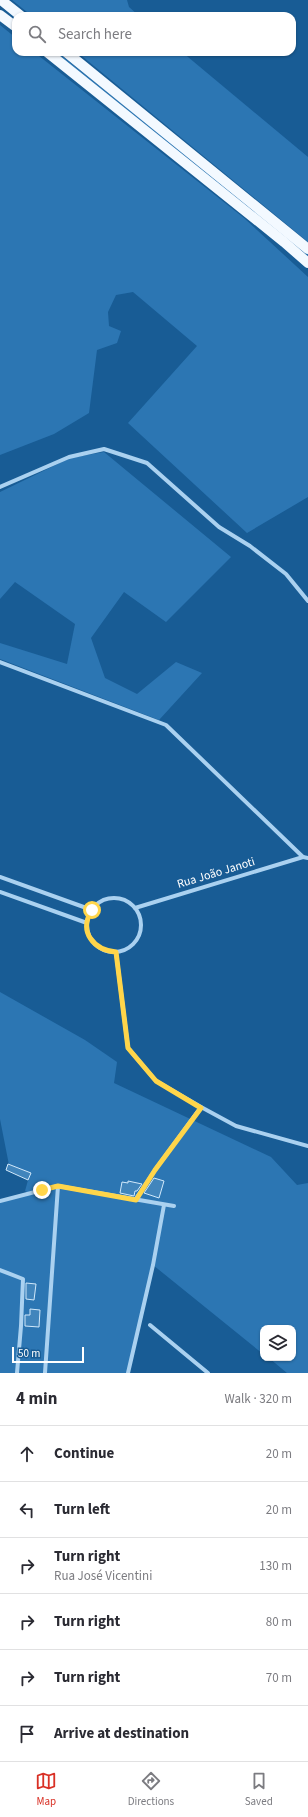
<!DOCTYPE html>
<html lang="en">
<head>
<meta charset="utf-8">
<style>
  :root { --surface:#fff; --page:#f2f2f3; --text:#2b2b33; --muted:#7c7c81; --line:#e1e1e2; --accent:#d93025 }
  body { margin:0; font-family:"Source Sans 3",sans-serif; background:var(--page); color:var(--text) }
  .controls { position:absolute; right:12px; bottom:12px; display:grid; overflow:hidden; border-radius:8px; box-shadow:0 1px 3px #0004 }
  .controls button { width:36px; height:36px; display:grid; place-items:center; padding:0; border:0; border-bottom:1px solid var(--line); background:var(--surface); color:var(--text); font:20px sans-serif }
  .scale { position:absolute; left:12px; bottom:10px; width:72px; box-sizing:border-box; padding-left:4px; border:2px solid #fff; border-top:0; font-size:11px; line-height:14px; white-space:nowrap; color:#fff; -webkit-text-stroke:3px #185c95; paint-order:stroke }
  .stop { position:absolute; width:12px; height:12px; margin:-9px; border:3px solid #ffd54a; border-radius:50%; background:#fff }
  .stop.end { background:#ffd54a; border-color:#fff; box-shadow:0 1px 4px #0008 }
  .list { margin:0; padding:0; list-style:none }
  h2 { display:flex; justify-content:space-between; align-items:center; height:52px; margin:0; padding:0 16px; font-size:17px }
  h2 small { font-size:13px; font-weight:400; color:var(--muted) }
  .list li { display:grid; grid-template-columns:26px 1fr auto; gap:12px; align-items:center; box-sizing:border-box; height:56px; padding:0 16px; border-top:1px solid var(--line) }
  .list b { display:block; font-size:15px; white-space:nowrap }
  .list p { margin:0; font-size:13px; white-space:nowrap; color:var(--muted) }
  .list em { font-size:13px; font-style:normal; color:var(--muted) }
  .icon { flex:none; width:22px; height:22px; fill:none; stroke:currentColor; stroke-width:2; stroke-linecap:round; stroke-linejoin:round }
  .map { position:relative; flex:none; width:308px; height:1373px; overflow:hidden }
  .search { position:absolute; background:var(--surface); box-shadow:0 1px 3px #0004; left:12px; right:12px; top:12px; height:44px; display:flex; align-items:center; gap:10px; box-sizing:border-box; padding:0 14px; border-radius:12px; color:var(--muted); font-size:15px }
  .sheet { height:388px; background:var(--surface) }
  nav { display:flex; justify-content:space-around; align-items:center; box-sizing:border-box; height:56px; border-top:1px solid var(--line); background:var(--surface); font-size:11px; color:var(--muted) }
  nav a { display:grid; justify-items:center; gap:2px }
  nav .on { color:var(--accent) }
  .map>svg:first-child { display:block }
  .green { fill:#2c76b3 }
  .building { fill:#4185bc; stroke:#d1e9fb }
  .lines { fill:none; stroke-linecap:round; stroke-linejoin:round }
  .minor { stroke:#aad1f0; stroke-width:4 }
  .primary { stroke:#f3f9ff; stroke-width:10 }
  .route { stroke:#ffd54a; stroke-width:5 }
  .labels { text-anchor:middle; dominant-baseline:central; stroke-width:3.5; stroke-linejoin:round; paint-order:stroke }
  .street-label { font-size:12px; fill:#fff; stroke:#185c95 }
</style>
</head>
<body>
<div class="map">
<svg width="308" height="1373" viewBox="0 0 308 1373">
  <rect width="100%" height="100%" fill="#185c95"/>
  <!-- green -->
  <g class="green">
    <path d="M12,0h115l2,7 10,9h-107z"/>
    <path d="M0,25l16,13v14h18l210,166 64,59v220l-61,36 -119,-110 69,-77 -64,-54 -17,3 -8,17 1,14 12,5 -4,12 -20,7 -8,63 -35,21 -54,21z"/>
    <path d="M53,52h4l251,201v3z"/>
    <path d="M77,52h105l126,105v85z"/>
    <path d="M104,452l127,105 -65,65 -42,-30 -33,46 14,40 32,16 39,-32 26,11 -43,47 -159,-61v-16l67,21 8,-40 -60,-42 -15,17v-107l70,-34z"/>
    <path d="M0,992l85,48 32,22 -3,21 157,74 26,28 11,-2v190h-21l-18,-15h24v-30h-30v26l-110,-89 -25,108h-128v-172l29,-8 -4,-2 5,-18 -21,-8 -9,-46z"/>
  </g>
  <!-- building -->
  <g class="building">
    <path d="M8,1164l23,9 -3,7 -22,-10z"/>
    <path d="M154,1178l10,3 -5,17 -15,-5z"/>
    <path d="M128,1181l14,3 -5,7h-2l-1,5 -14,-3 2,-11 6,1z"/>
    <path d="M26,1283l10,1 -2,16 -8,-1z"/>
    <path d="M30,1309l10,1 -1,17 -14,-1v-11h5z"/>
  </g>
  <g class="lines">
    <!-- minor -->
    <g class="minor">
      <path d="M0,487l69,-30 35,-8 43,14 72,64 31,19 36,28 22,27"/>
      <path d="M0,662l166,63 137,132 5,1"/>
      <path d="M0,877l92,33"/>
      <path d="M0,892l87,31"/>
      <circle cx="114" cy="925" r="27"/>
      <path d="M135,908l168,-51"/>
      <path d="M116,952l12,96 28,33 45,26 35,19 72,20"/>
      <path d="M135,1200l20,-30 46,-63"/>
      <path d="M0,1201l58,-15 116,20"/>
      <path d="M0,1270l23,9 -2,47 -4,47"/>
      <path d="M150,1325l58,48"/>
      <path d="M45,1373l13,-187"/>
      <path d="M128,1373l25,-108 11,-60"/>
    </g>
    <!-- primary -->
    <g class="primary">
      <path d="M1,0l20,16"/>
      <path d="M0,15l16,12"/>
      <path d="M47,52l237,190 24,21"/>
      <path d="M66,52l242,197"/>
    </g>
  </g>
  <g class="lines">
    <!-- route -->
    <path class="route" d="M42,1190l16,-4 78,14 19,-30 46,-62 -45,-27 -28,-33 -12,-96c-22,-2 -38,-20 -24,-42"/>
  </g>
  <g class="labels">
    <!-- street labels -->
    <g class="street-label">
      <text transform="translate(216 873) rotate(-17)">Rua João Janoti</text>
    </g>
  </g>
</svg>
<div class="controls">
<button><svg class="icon" aria-label="layers" viewBox="0 0 24 24"><path d="M12 4l9 5-9 5-9-5zM3 14l9 5 9-5"/></svg></button>
</div>
<div class="scale">50 m</div>
<div class="stop" style="left:92px;top:910px"></div>
<div class="stop end" style="left:42px;top:1190px"></div>
<div class="search"><svg class="icon" aria-label="search" viewBox="0 0 24 24"><circle cx="10" cy="10" r="6"/><path d="M15 15l6 6"/></svg>Search here</div>
</div>
<section class="sheet">
<h2>4 min<small>Walk · 320 m</small></h2>
<ul class="list">
<li><svg class="icon" aria-label="ahead" viewBox="0 0 24 24"><path d="M12 20V5M6 11l6-6 6 6"/></svg><div><b>Continue</b></div><em>20 m</em></li>
<li><svg class="icon" aria-label="left" viewBox="0 0 24 24"><path d="M17 20v-9H6M10 6l-5 5 5 5"/></svg><div><b>Turn left</b></div><em>20 m</em></li>
<li><svg class="icon" aria-label="right" viewBox="0 0 24 24"><path d="M7 20v-9h11M14 6l5 5-5 5"/></svg><div><b>Turn right</b><p>Rua José Vicentini</p></div><em>130 m</em></li>
<li><svg class="icon" aria-label="right" viewBox="0 0 24 24"><path d="M7 20v-9h11M14 6l5 5-5 5"/></svg><div><b>Turn right</b></div><em>80 m</em></li>
<li><svg class="icon" aria-label="right" viewBox="0 0 24 24"><path d="M7 20v-9h11M14 6l5 5-5 5"/></svg><div><b>Turn right</b></div><em>70 m</em></li>
<li><svg class="icon" aria-label="arrive" viewBox="0 0 24 24"><path d="M6 21V4h12l-3 4 3 4H6"/></svg><div><b>Arrive at destination</b></div></li>
</ul>
</section>
<nav>
<a class="on"><svg class="icon" aria-label="map" viewBox="0 0 24 24"><path d="M3 6l6-2 6 2 6-2v14l-6 2-6-2-6 2zM9 4v14M15 6v14"/></svg>Map</a>
<a><svg class="icon" aria-label="directions" viewBox="0 0 24 24"><path d="M12 3l9 9-9 9-9-9zM9 14v-3h6M13 9l2 2-2 2"/></svg>Directions</a>
<a><svg class="icon" aria-label="saved" viewBox="0 0 24 24"><path d="M7 4h10v16l-5-4-5 4z"/></svg>Saved</a>
</nav>
</body>
</html>
